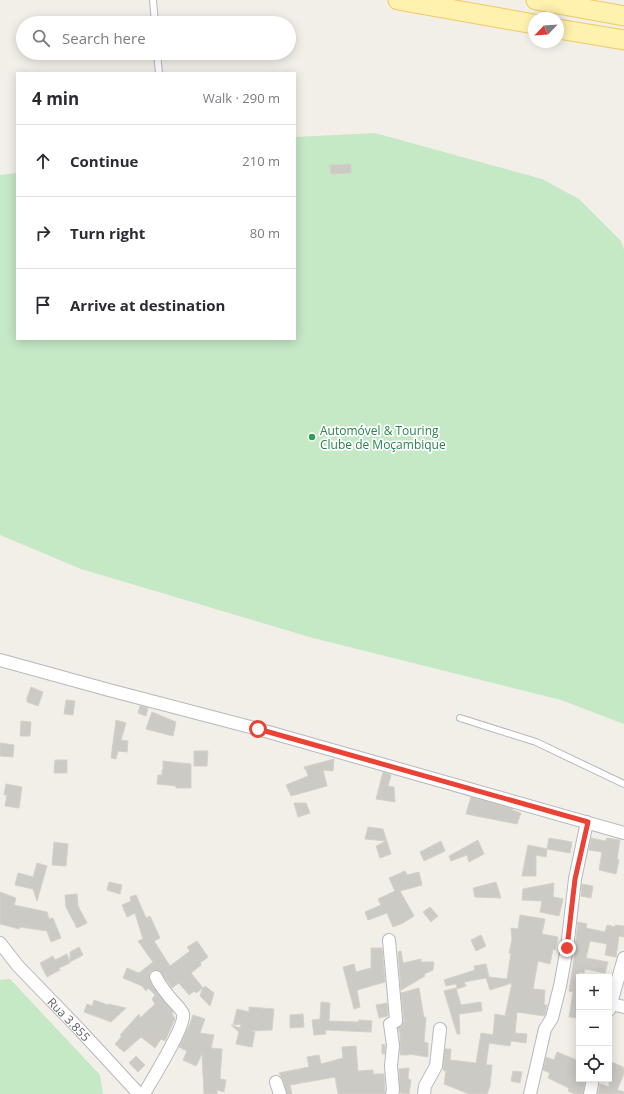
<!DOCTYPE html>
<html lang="en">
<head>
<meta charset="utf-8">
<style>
  :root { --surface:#fff; --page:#f7f7f7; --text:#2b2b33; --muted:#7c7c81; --line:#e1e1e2 }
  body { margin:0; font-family:"Open Sans",sans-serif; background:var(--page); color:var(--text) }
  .controls { position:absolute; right:12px; bottom:12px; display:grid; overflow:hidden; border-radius:0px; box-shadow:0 2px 10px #0003 }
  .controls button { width:36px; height:36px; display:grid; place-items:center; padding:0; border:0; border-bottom:1px solid var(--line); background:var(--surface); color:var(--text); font:20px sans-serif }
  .compass { position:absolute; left:528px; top:12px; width:36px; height:36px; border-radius:50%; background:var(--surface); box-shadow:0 2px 10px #0003; rotate:245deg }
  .stop { position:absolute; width:12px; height:12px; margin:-9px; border:3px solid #ea4335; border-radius:50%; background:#fff }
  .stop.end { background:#ea4335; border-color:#fff; box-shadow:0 1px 4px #0008 }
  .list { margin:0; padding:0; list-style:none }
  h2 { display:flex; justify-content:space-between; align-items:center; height:52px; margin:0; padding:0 16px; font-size:17px }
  h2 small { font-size:13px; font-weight:400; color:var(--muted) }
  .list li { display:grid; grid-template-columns:26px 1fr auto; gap:12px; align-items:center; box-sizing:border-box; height:72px; padding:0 16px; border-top:1px solid var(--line) }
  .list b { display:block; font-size:15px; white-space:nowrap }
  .list em { font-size:13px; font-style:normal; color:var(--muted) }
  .icon { flex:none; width:22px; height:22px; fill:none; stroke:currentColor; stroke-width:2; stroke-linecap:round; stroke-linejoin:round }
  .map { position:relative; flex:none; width:624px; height:1094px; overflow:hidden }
  .search { position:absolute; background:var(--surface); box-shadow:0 2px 10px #0003; left:16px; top:16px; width:280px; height:44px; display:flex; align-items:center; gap:10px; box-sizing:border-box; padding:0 14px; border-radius:22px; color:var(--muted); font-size:15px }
  .panel { position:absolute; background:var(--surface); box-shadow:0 2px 10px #0003; left:16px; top:72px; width:280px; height:268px; border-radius:0px }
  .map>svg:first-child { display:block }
  .green { fill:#c5e8c5 }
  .building { fill:#cccac5; stroke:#d6d1c6 }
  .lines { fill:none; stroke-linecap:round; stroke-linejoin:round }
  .lane-casing { stroke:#b5b8bc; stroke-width:8 }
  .street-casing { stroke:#b5b8bc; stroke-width:14 }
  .primary-casing { stroke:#f2c960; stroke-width:21 }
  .lane { stroke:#fff; stroke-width:6 }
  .street { stroke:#fff; stroke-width:12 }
  .primary { stroke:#fff2af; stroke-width:19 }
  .route { stroke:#ea4335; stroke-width:5 }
  .leisure-dot { fill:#2e9e5b; stroke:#fff; stroke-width:1.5 }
  .labels { text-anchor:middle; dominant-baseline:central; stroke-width:3.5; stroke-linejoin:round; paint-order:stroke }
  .leisure-label { font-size:12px; fill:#27864d; stroke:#fff; text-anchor:start }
  .street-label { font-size:12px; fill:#5f6368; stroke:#fff }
</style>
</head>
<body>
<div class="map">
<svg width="624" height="1094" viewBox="0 0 624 1094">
  <rect width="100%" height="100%" fill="#f1efe8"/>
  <!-- green -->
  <g class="green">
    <path d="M375,133l167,46 37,20 42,42 3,9v474l-63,-24 -248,-62 -232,-69 -81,-34v-360l17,-2v166h278v-202z"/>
    <path d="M10,979l90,96 3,19h-103v-114z"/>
  </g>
  <!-- building -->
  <g class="building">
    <path d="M351,164v9l-20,1 -1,-9z"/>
    <path d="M31,687l12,5 -5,14 -11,-4v-4z"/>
    <path d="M66,700l9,1 -2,14 -9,-1z"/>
    <path d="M140,706l8,2 -2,8 -8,-3z"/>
    <path d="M152,712l24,10 -3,14 -27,-7z"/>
    <path d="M116,720l10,3 -5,17 7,1 -1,11 -9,-1 -2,8 -5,-1z"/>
    <path d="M21,721l10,1 -1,14h-10z"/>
    <path d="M0,743l14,2 -1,12 -13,-1z"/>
    <path d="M194,751h14l-1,15h-13z"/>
    <path d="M334,759l-1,12 -10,-1 4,16 -36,10 -5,-11 22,-9 -2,-7h-2v-2z"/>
    <path d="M55,760h12v13h-13z"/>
    <path d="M163,761l28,3v24h-15v-2l-19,-2 1,-9h4v-5h1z"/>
    <path d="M383,772l8,3 -3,11 6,1 1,15 -19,-3z"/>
    <path d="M6,784l16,3 -3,21 -14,-2 2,-11h-3z"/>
    <path d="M471,797l42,12 -1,1 9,3 -4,11 -51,-10z"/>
    <path d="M294,803h12l4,10 -12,4z"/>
    <path d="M368,827l15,2 8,25 -11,4 -4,-12 10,-5 -21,-2z"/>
    <path d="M549,838l23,4 -2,11 -23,-4z"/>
    <path d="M591,838l15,3 1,-3 13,2 -3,19 2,1 -3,14 -17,-4 3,-18 -13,-2z"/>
    <path d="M478,840l6,14 -15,8 -2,-7 -16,6 -2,-5z"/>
    <path d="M441,841l4,10 -21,10 -4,-9z"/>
    <path d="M54,842l14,2 -2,22 -14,-1z"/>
    <path d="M528,845l19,4 -1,8 -10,-2v21h-14z"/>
    <path d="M37,863l10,3 -10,35 -4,-12 -18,-4 3,-12 15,4z"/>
    <path d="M405,871l2,4 12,-3 3,13 -22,6 14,25 -11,7 -10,4 -6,-14 -19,7 -3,-8 16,-7 -3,-6 17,-8 -6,-13z"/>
    <path d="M109,882l13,3 -2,9 -13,-4z"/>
    <path d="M496,882l5,16 -26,-1 -2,-9z"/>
    <path d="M554,883l-1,14 10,2 -4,17 -19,-4 2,-11 -20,-1 1,-11z"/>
    <path d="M582,884l11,2 -2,12 -10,-2z"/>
    <path d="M0,892l16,6 -2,7 33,7 2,7 4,-1 8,20 -10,4 -4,-11 -27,-4 -1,2 -19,-5z"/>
    <path d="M77,894l1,12 9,17 -10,5 -11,-21 -1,-12z"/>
    <path d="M136,895l10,23 4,-2 10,22 -6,3 16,25 20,-15 -3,-4 10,-6 11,16 -8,6 1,2 -10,8 12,15 -7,5 -2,-2 -5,4 -10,-12 -7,5 -12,-17 -7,-1 -3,2 -1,5 3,8 21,27 -1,1 3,6 -10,22 -4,-2 -6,9 -14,-11 -17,15 -9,-8 7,-8 -2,-1 19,-21 1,4 15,-14 -3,-5 3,-4 -7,-7 -2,3 -4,-5 -19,-8 4,-10 12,5 14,-11 -15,-21 5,-2 -8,-26 -8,4 -5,-12 9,-4 -1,-4z"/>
    <path d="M430,907l8,9 -7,6 -8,-10z"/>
    <path d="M520,915l25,4 -3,15 16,3 -3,13 -2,-1 -3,15 -12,-3 -5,28 12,1 -1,15h3l-2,10 -1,1 -27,-4 -2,21 12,1 -1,9 -15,-2 -1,5 -21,-3 -3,22h6l-2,21 -3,8h-18l-25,-10 2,-13h-2l-1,-2 2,-20h6l-1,11 26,3 5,-30 12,2 2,-21 10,2 7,-33 -22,7 -4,-12 -22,4 2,4 -9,3 -1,-5 -10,2 -2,-6 31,-10 -1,-4 12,-2 3,13 18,2 4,-26h-2l3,-13 -1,-12 7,1z"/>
    <path d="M578,922l9,2 -1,4 19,4 2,-7 8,2v-2l9,1v11l-5,-1 -3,21 -11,-2 2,-11 -17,-3 -4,17 22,4 -3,11 -20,-4 -1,4 -5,-1v38l-1,8 -9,-1 4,-25 -4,-1 7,-44h-1z"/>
    <path d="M481,935l5,11 -10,5 -5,-11z"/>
    <path d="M79,947l4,8 -13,7v-10z"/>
    <path d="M371,948h11l3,34 -28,8 3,17 -6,2 -11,-42 11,-3 2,8 15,-4z"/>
    <path d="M401,951l2,12 18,-4v3h13l-1,8 -9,4 1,2 -24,14 -3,-38z"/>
    <path d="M67,954l3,9 -11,5 1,2 -13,7 -7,-14 13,-7 2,4z"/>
    <path d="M205,986l9,7 -4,13 -10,-10 2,-6z"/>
    <path d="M419,988l5,30 2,-1 -2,25 4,1v14l-19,-3v1h-9v-21l-2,-6 4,-3 2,-4 -3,-28z"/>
    <path d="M456,988l5,17 20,-3 1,9 -23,3 1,20h-3l-13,-43z"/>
    <path d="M94,1000l14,5v-1l18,4 -15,14 -27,-10 3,-8 5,2z"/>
    <path d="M321,1002l9,1 -1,18 29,1 1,-2 13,1 -1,11 -46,-2 1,4 -12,1 -2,-15 8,-1z"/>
    <path d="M387,1003l1,13 -9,2 -3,-13z"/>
    <path d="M249,1007l25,2 -2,21 -21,1 4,1 -3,15 -16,-3 3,-12 -8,-7 9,3 1,-4 -8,1 4,-16 12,3z"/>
    <path d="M303,1014l1,13 -14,1v-13z"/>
    <path d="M193,1015l12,4 -5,14 14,2 -3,13 11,1 -2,30 6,1 -2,12 -7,-2v4h-13l-2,-40 -6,12 -13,-6 4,-9 -8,-4 10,-21z"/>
    <path d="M382,1044l3,1v9h-3z"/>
    <path d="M356,1046l2,25 15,-1v4h11l1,20h-47l-3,-17 -45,8 2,9h-5l-4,-14 -4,-7 30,-6 -2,-10 12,-2 2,9 22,-6 -1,-11z"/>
    <path d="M557,1052l22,9v19l6,3 -2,11h-8l-7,-3 1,-3 -21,-10 2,-5 -7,-3 3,-13 8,3z"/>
    <path d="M136,1056l9,9 -7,7 -9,-9z"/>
    <path d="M609,1061l14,6 1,3v4l-7,16 7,2v2h-26l2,-10 9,3z"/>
    <path d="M409,1068l-1,11 3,1 -2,14 -9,-1 -1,-24z"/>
    <path d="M513,1071l9,1 -2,11 -9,-2z"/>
  </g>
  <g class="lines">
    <defs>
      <g id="lane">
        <path d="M153,0l2,23"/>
        <path d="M157,53l2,20"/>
        <path d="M460,718l76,24 88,42"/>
      </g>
      <g id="street">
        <path d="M0,660l109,30 149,39 366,104"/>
        <path d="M389,940l7,79v2l-6,3 3,21 -2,21 2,24 -1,4"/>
        <path id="s1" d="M0,943l18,23 62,64 59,64"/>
        <path d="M611,1004l13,3"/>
        <path d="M609,1010l15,-52"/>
        <path d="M276,1082l4,12"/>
        <path d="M144,1094c7,-13 42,-68 39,-80 -1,-5 -12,-14 -15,-19 -5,-6 -9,-11 -12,-18"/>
        <path d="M424,1094l1,-8 11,-20 4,-37"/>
        <path d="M530,1094l15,-65 7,-11 8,-32 7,-38 8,-69 12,-57"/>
        <path d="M590,1094l3,-15"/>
      </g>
      <g id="primary">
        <path d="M398,0l136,24"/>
        <path d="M536,0l88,16"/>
        <path d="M558,29l66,11"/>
      </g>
    </defs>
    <!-- lane casing -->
    <use href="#lane" class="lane-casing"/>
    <!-- street casing -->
    <use href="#street" class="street-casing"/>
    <!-- primary casing -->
    <use href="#primary" class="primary-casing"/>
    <!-- lane -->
    <use href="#lane" class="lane"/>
    <!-- street -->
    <use href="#street" class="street"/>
    <!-- primary -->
    <use href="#primary" class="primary"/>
  </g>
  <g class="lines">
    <!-- route -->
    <path class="route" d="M258,729l330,93 -13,57 -8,69"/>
  </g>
  <!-- markers -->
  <circle class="leisure-dot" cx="312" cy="437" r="4"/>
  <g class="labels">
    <!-- leisure labels -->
    <g class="leisure-label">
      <text x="320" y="430">Automóvel &amp; Touring<tspan x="320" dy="14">Clube de Moçambique</tspan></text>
    </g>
    <!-- street labels -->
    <g class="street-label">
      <text stroke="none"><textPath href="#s1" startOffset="103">Rua 3.855</textPath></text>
    </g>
  </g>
</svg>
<div class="controls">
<button>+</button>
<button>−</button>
<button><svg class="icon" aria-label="locate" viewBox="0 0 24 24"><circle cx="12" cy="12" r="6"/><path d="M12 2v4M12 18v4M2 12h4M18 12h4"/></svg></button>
</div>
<svg class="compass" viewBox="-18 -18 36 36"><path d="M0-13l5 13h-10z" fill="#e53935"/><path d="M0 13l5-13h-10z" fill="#7c7c81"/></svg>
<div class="stop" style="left:258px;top:729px"></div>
<div class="stop end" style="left:567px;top:948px"></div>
<div class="search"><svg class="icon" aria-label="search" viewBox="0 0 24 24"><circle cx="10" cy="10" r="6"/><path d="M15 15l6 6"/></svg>Search here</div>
<section class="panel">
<h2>4 min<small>Walk · 290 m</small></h2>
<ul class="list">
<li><svg class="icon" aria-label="ahead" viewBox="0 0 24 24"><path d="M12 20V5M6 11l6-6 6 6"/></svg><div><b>Continue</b></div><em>210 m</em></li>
<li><svg class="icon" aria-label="right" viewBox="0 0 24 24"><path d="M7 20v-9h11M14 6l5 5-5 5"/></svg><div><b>Turn right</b></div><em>80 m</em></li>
<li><svg class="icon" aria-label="arrive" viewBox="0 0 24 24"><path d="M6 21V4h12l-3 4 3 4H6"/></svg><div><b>Arrive at destination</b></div></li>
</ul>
</section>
</div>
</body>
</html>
